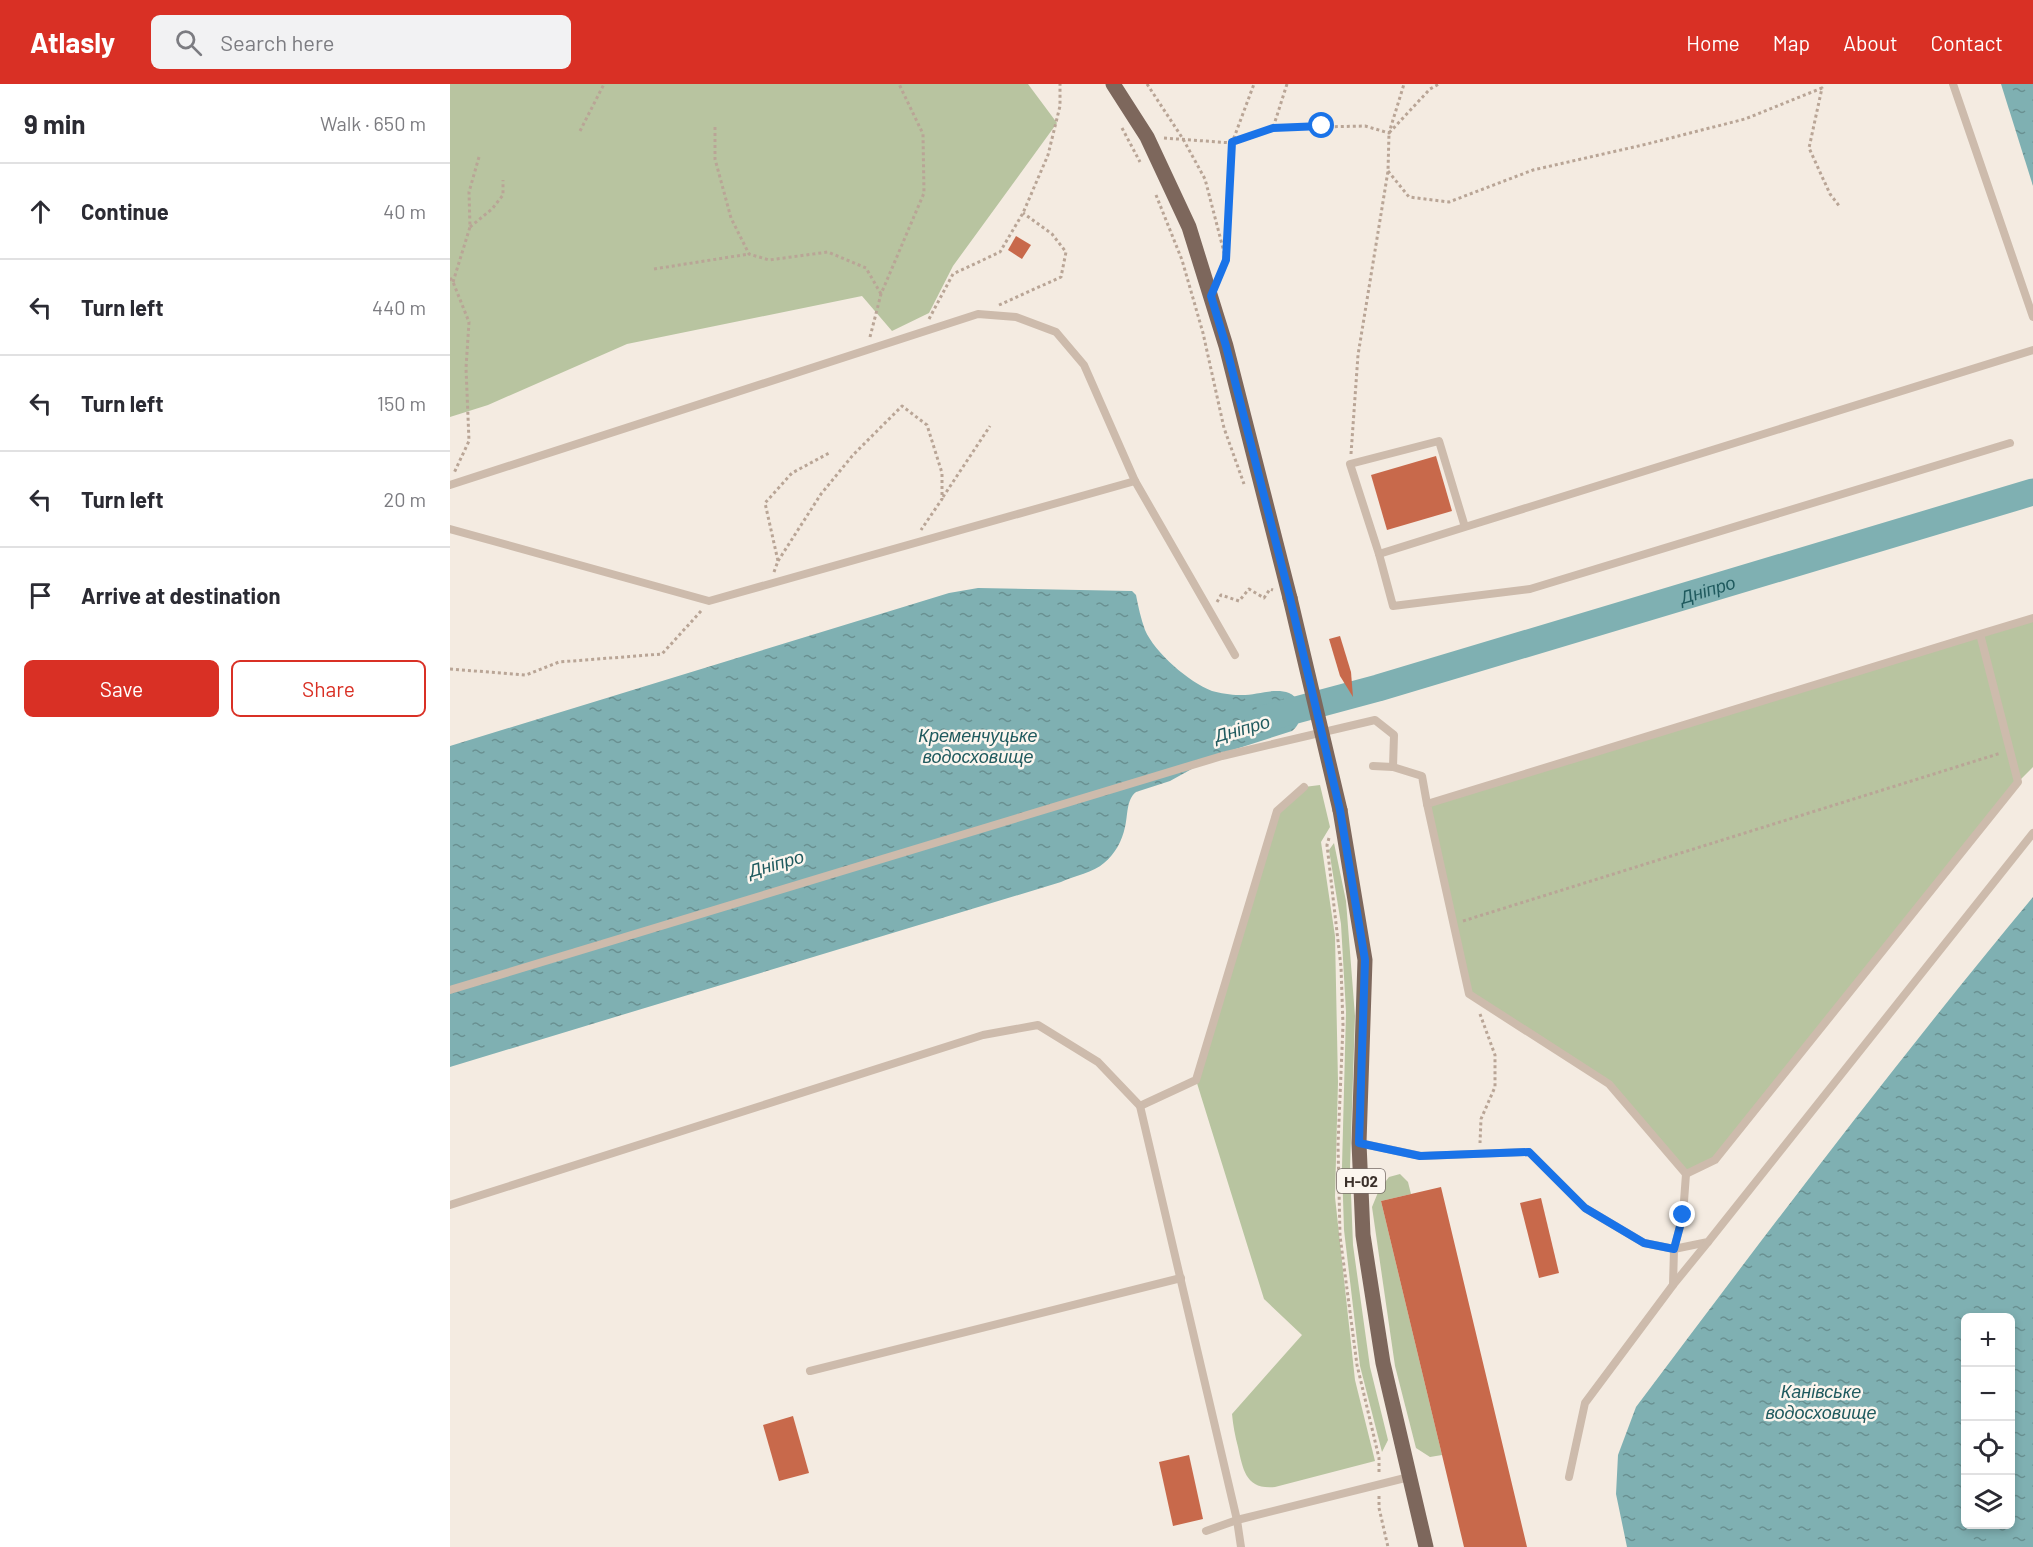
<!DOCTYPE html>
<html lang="en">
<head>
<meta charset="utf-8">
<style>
  :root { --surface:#fff; --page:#f2f2f3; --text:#2b2b33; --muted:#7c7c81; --line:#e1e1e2; --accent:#d93025 }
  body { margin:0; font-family:Barlow,sans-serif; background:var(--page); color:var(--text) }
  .controls { position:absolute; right:18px; bottom:18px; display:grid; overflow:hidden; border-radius:9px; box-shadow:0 3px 9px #0003 }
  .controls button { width:54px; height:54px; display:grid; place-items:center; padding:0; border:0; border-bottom:2px solid var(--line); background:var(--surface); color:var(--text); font:30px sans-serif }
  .stop { position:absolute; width:18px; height:18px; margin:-14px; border:4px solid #1a73e8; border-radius:50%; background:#fff }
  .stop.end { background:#1a73e8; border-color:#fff; box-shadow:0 2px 6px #0008 }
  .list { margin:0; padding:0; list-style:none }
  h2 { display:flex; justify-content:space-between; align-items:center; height:78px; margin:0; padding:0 24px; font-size:26px }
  h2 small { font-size:20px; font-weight:400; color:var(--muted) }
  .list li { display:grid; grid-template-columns:39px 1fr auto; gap:18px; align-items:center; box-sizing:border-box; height:96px; padding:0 24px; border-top:2px solid var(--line) }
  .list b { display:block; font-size:22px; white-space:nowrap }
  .list em { font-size:20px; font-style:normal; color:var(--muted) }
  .actions { display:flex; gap:12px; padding:18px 24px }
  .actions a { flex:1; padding:14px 0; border:2px solid var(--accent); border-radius:9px; text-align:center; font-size:21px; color:var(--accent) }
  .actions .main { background:var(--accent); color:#fff }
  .icon { flex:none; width:33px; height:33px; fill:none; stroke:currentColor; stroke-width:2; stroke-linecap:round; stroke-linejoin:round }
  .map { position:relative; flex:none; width:1583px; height:1463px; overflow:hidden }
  header { display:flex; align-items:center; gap:36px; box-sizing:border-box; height:84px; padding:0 30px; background:var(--accent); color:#fff }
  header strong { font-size:28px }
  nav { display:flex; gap:33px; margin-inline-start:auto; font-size:21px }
  .search { width:420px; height:54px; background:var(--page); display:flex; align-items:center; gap:15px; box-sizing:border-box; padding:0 21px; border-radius:9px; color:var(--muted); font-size:22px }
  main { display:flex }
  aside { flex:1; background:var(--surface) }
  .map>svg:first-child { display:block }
  .green { fill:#b8c4a0 }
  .water { fill:url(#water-ripples); fill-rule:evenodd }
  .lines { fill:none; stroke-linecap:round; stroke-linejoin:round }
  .river { stroke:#7fb0b2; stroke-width:27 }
  .building { fill:#c8694b }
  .path { stroke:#b9a596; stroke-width:3; stroke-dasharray:3 3; stroke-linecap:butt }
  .service { stroke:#cdbbac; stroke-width:8 }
  .primary { stroke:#7d675c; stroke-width:15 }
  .primary-bridge { stroke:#7d675c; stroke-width:15 }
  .route { stroke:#1a73e8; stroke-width:8 }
  .labels { text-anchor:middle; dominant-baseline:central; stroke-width:5; stroke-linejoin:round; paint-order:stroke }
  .shield { fill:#fbf5ee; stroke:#756b66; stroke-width:1.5 }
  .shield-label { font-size:15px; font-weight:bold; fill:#3b302b }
  .water-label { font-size:18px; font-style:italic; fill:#1f5a5e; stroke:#fbf5ee }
</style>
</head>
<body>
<header>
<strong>Atlasly</strong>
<div class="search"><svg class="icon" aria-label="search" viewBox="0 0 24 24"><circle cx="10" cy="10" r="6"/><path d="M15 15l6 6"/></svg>Search here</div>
<nav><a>Home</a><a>Map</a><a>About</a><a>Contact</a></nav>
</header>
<main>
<aside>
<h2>9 min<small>Walk · 650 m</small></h2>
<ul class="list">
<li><svg class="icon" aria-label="ahead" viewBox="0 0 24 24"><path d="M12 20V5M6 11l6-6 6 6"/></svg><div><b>Continue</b></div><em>40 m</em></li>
<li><svg class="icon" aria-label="left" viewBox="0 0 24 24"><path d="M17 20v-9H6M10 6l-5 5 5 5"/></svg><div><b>Turn left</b></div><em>440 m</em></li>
<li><svg class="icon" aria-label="left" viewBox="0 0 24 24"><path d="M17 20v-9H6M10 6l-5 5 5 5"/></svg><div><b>Turn left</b></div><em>150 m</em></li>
<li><svg class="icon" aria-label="left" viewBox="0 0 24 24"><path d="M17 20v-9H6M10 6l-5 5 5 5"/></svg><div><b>Turn left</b></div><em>20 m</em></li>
<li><svg class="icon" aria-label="arrive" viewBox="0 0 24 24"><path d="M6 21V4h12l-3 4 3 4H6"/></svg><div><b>Arrive at destination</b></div></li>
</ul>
<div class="actions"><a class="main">Save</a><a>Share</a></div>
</aside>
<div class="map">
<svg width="1583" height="1463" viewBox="0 0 1583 1463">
  <defs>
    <pattern id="water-ripples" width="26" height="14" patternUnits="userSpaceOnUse" patternTransform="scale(1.5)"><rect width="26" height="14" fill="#7fb0b2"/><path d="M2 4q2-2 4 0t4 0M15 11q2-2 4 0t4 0" fill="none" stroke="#699091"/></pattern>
  </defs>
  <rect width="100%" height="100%" fill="#f4ebe1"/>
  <!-- green -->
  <g class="green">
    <path d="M0,0h578l29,39 -104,143 -24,47 -37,18 -30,-35 -235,48 -139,61 -38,12z"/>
    <path d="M1583,534v149l-15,15 -303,378 -29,14 -77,-90 -140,-90 -42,-190z"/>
    <path d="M870,701l10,42 -9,15 14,94 3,146 -3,115 20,183 20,81 -100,26c-29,3 -32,-17 -37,-40 -3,-11 -5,-22 -6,-33l70,-79 -38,-36 -68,-219 81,-269 27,-24z"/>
    <path d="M884,759l12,58 9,115 -5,152 3,77 17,122 18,73 -6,12 -22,-86 -16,-136 -2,-63 4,-155 -5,-88 -12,-74z"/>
    <path d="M950,1090l8,8 3,12 -30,7 61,254 -12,2 -14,-9 -21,-82 -23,-159 7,-17 10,-13z"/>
  </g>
  <!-- water -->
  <g class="water">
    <path d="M1551,0h32v102z"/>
    <path d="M528,504l154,3 4,4c2,11 5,24 9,35 10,23 44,52 67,61 8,2 19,4 27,4 16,1 35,-8 50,-2 16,7 15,29 3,38l-75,24 -47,26 -34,11c-10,8 -8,24 -11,35 -3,14 -10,27 -21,36 -10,9 -30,13 -43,19l-611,185v-321l499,-153z"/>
    <path d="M1583,813v650h-406l-11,-53 2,-39 18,-48c129,-172 259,-344 397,-510zM1516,1234h44v206h-44z"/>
  </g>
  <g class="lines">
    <!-- river -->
    <path class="river" id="s1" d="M816,634l112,-30 655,-196"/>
  </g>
  <!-- building -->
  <g class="building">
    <path d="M566,152l15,9 -9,14 -14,-9z"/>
    <path d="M986,372l16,55 -65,19 -16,-55z"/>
    <path d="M890,552l11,36 2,25 -13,-21 -11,-37z"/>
    <path d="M991,1103l86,360h-63l-22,-92 -61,-254z"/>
    <path d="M1091,1114l18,75 -20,5 -19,-75z"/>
    <path d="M343,1332l16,57 -30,8 -16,-56z"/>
    <path d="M739,1371l14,64 -30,7 -14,-64z"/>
  </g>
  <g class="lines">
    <!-- path -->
    <g class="path">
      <path d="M697,0l36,55 22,40 20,77"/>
      <path d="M837,0l-14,44 92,-2 24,7 15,-49"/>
      <path d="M265,43v32l16,59 18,36 20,6 59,-8 38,16 15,26"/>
      <path d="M672,44l18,34"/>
      <path d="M130,47l24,-47"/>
      <path d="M714,54l68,5 40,-15"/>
      <path d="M938,87l21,26 40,5 84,-32 114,-26 98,-25 77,-31 -13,60 21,46 10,13"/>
      <path d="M706,111l26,65 21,73 21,95 20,56"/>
      <path d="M20,143l22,-18 11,-14v-15"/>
      <path d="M204,185l95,-15"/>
      <path d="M770,191l6,-15 6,-117 22,-59"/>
      <path d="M0,194l3,4 16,40 -3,46 3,73 -15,32"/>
      <path d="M3,198l17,-55 -1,-35 10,-35"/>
      <path d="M549,221l62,-28 5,-25 -14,-18 -29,-21"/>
      <path d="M479,235l24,-45 47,-22 23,-39 25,-58 12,-49v-22"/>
      <path d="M420,253l11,-43 43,-101 -1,-59 -24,-50"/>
      <path d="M901,370l7,-99 30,-184 1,-38 41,-44 9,-5"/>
      <path d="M493,413l47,-71"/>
      <path d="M328,477l43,-67 32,-39 49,-49 25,19 15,48v26l-21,31"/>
      <path d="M324,488l4,-11 -13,-58 27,-30 39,-21"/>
      <path d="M767,518l4,-7 18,6 10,-12 15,9 6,-9 3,1"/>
      <path d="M0,585l76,6 33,-13 103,-8 40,-44"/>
      <path d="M879,754l-2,7 14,122 2,58 -5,120 2,91 17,129 22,93v16"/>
      <path d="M1013,837l538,-168"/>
      <path d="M1030,930l15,41v32l-14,32 -1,24"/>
      <path d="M929,1412v12l9,39"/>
    </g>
    <!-- service -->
    <g class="service">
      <path d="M1503,0l80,233"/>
      <path d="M0,401l528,-171 38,3 40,15 28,33 51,116 100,174"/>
      <path d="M1015,443l-26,-86 -89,23 29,90 86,-27 568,-177"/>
      <path d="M0,445l259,72 426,-120"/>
      <path d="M929,470l14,52 137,-17 480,-146"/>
      <path d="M1530,550l38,148 -303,378 -29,14 -77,-90 -140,-90 -42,-190 553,-170 53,-16"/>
      <path d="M923,682l20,1 29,9 5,28"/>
      <path d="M0,906l772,-234 153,-36 19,15 -1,32"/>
      <path d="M690,1022l56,-26 81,-269 27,-24"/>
      <path d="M909,1059l62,13 108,-4 56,56 59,35 30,6 34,-7 325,-409"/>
      <path d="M0,1121l533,-170 55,-10 60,37 42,44 97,414 172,-43"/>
      <path d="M1223,1201l35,-43"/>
      <path d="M360,1287l371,-93"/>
      <path d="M1119,1393l16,-74 88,-118 1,-36 9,-34 3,-41"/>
      <path d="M756,1447l31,-11 4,27"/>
    </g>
    <!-- primary -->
    <g class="primary">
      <path d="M663,0l34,53 42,90 37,119 64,252"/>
      <path d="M890,726l25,150 -6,183 4,92 20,128 43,184"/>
    </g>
    <!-- primary-bridge -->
    <path class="primary-bridge" d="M840,514l50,212"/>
  </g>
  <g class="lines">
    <!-- route -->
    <path class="route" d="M872,42l-49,2 -41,14 -6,118 -15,36 15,50 64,252 50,212 25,150 -6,183 61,13 109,-4 56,56 59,35 30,6 9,-34"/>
  </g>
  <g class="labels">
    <!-- shield labels -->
    <rect class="shield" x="887" y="1085" width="48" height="24" rx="4.5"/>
    <g class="shield-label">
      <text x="911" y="1097">Н-02</text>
    </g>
    <!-- water labels -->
    <g class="water-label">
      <text stroke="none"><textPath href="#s1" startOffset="460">Дніпро</textPath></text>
      <text transform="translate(792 644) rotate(-16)">Дніпро</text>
      <text x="528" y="651">Кременчуцьке<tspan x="528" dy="21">водосховище</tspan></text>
      <text transform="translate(326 779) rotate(-16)">Дніпро</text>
      <text x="1371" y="1307">Канівське<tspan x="1371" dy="21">водосховище</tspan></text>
    </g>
  </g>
</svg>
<div class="controls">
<button>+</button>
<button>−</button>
<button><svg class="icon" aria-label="locate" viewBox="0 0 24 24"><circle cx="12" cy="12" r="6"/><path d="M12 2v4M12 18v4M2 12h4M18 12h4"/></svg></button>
<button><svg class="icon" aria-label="layers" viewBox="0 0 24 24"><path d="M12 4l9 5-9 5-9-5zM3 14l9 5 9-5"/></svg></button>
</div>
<div class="stop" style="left:872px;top:42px"></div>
<div class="stop end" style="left:1233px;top:1131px"></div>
</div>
</main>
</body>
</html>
